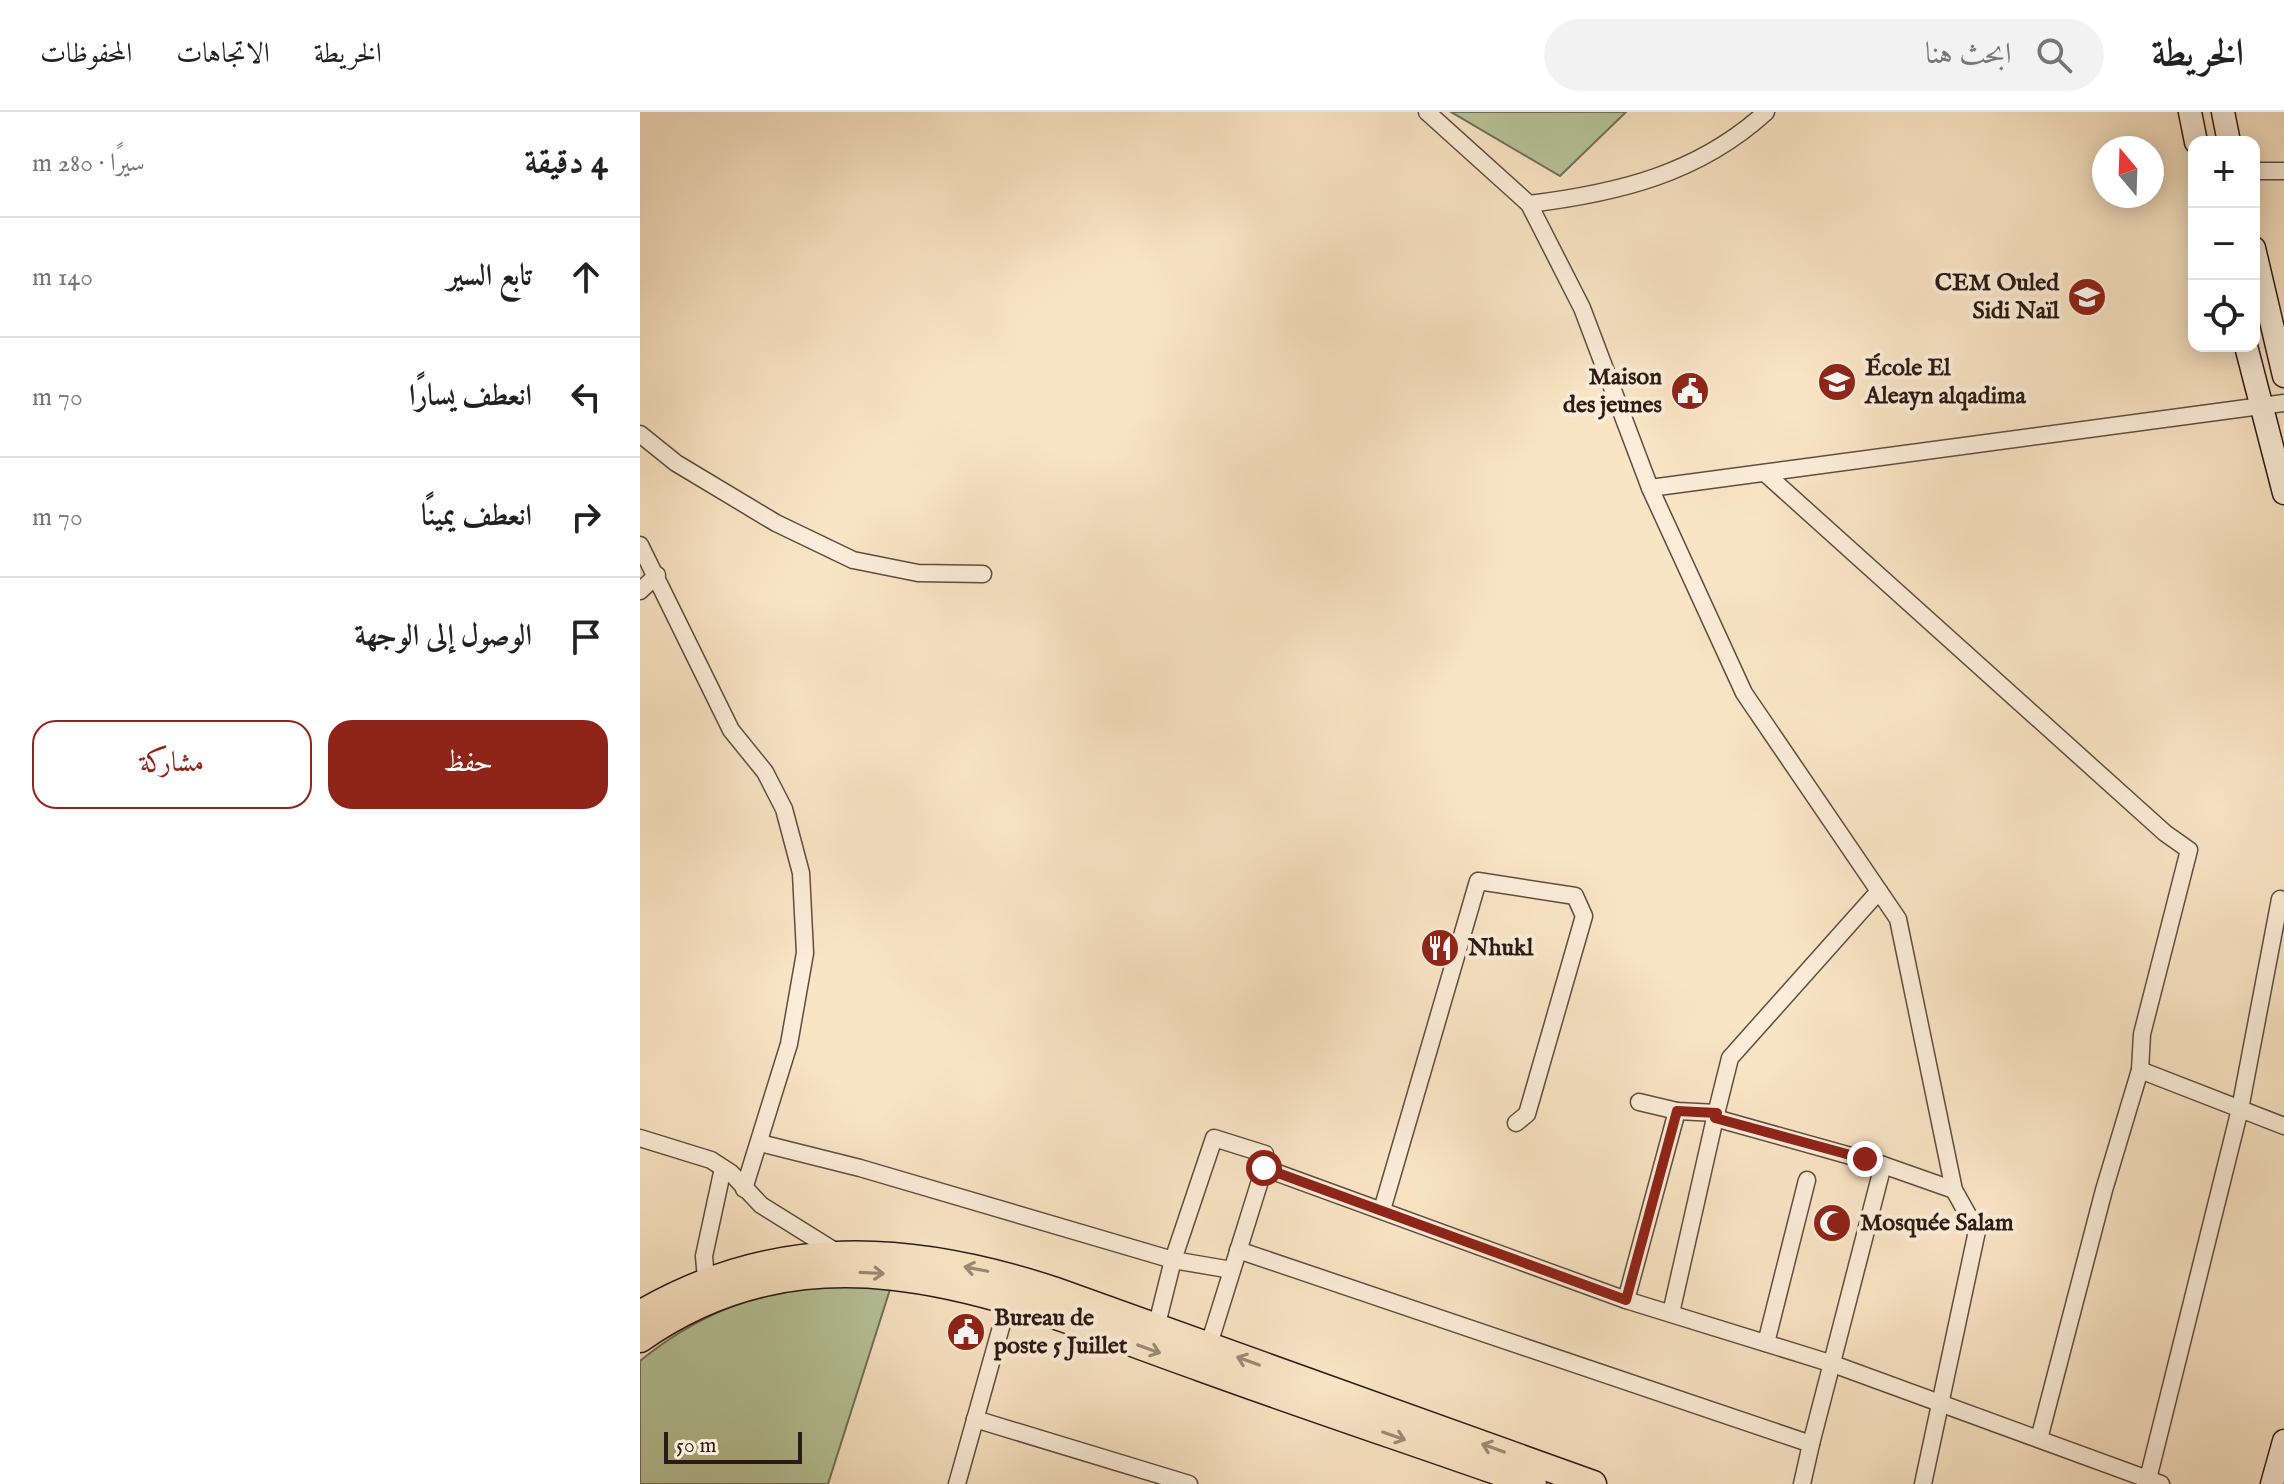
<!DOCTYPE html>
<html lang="ar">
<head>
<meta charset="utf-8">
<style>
  :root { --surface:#fff; --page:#f2f2f2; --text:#222; --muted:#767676; --line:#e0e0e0; --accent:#8f2418 }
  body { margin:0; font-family:"IM FELL English",Amiri,serif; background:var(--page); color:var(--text); direction:rtl }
  .controls { position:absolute; right:24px; top:24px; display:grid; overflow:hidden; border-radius:16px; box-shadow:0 4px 20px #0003 }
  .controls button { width:72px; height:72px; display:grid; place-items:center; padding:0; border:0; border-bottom:2px solid var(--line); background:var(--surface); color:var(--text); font:40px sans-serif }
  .compass { position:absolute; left:1452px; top:24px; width:72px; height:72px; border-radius:50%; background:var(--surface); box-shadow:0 4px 20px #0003; rotate:341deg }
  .scale { position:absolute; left:24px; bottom:20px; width:138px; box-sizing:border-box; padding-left:8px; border:4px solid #2a1b13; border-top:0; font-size:22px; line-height:28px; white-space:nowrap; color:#2a1b13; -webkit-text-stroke:6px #fbedd9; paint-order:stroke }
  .stop { position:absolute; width:24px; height:24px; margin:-18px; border:6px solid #8f2418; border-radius:50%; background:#fff }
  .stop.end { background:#8f2418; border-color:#fff; box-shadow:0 2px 8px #0008 }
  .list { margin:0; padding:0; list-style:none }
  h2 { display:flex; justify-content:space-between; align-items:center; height:104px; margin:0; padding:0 32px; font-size:34px }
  h2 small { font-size:26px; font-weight:400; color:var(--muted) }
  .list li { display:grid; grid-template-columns:52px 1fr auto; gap:24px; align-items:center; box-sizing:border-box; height:120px; padding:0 32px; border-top:2px solid var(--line) }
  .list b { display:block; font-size:30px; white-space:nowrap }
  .list em { font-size:26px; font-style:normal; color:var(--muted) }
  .actions { display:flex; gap:16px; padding:24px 32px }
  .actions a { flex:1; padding:18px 0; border:2px solid var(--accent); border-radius:24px; text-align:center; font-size:28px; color:var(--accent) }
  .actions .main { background:var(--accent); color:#fff }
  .icon { flex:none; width:44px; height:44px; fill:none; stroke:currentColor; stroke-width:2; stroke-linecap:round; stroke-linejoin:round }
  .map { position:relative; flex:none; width:1644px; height:1372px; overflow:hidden; direction:ltr }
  header { display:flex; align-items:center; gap:48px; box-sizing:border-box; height:112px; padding:0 40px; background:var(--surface); border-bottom:2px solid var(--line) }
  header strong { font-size:38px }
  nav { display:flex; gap:44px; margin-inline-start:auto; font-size:28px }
  .search { width:560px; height:72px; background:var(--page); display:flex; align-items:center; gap:20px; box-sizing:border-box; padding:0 28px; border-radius:44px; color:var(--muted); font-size:30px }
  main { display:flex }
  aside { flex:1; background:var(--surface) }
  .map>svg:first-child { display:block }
  .green { fill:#b7c59a; stroke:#707056; stroke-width:2 }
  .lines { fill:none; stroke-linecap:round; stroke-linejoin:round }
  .street-casing { stroke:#5e4d3f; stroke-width:19 }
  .secondary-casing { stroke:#2a1b13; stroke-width:25 }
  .primary-casing { stroke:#2a1b13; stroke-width:29 }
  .street { stroke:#fbedd9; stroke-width:16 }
  .secondary { stroke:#fbedd9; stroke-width:22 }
  .primary { stroke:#f9e4c4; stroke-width:26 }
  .oneway { stroke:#9c8a74 }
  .route { stroke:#8f2418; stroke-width:10 }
  .labels { text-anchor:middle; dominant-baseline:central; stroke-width:8; stroke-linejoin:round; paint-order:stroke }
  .poi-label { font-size:24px; font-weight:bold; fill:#2a1b13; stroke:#fbedd9; text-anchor:start }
</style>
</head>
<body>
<header>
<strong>الخريطة</strong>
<div class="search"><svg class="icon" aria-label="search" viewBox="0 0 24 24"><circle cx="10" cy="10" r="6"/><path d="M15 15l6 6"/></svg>ابحث هنا</div>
<nav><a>الخريطة</a><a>الاتجاهات</a><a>المحفوظات</a></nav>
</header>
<main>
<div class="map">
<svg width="1644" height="1372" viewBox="0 0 1644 1372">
  <rect width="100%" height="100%" fill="#f9e4c4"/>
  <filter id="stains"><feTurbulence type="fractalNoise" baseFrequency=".0025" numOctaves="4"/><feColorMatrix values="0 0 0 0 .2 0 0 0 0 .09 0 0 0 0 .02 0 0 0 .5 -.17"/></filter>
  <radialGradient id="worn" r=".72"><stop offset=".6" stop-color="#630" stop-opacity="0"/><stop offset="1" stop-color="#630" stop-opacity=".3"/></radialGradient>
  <!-- green -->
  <g class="green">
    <path d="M811,0h175l-66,64z"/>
    <path d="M253,1168l-65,204h-188v-123c52,-43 118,-71 185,-79 22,-3 46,-1 68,-2z"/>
  </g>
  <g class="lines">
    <defs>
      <g id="street">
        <path d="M787,0l102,92 53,104 68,180 94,205 154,226 56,271 23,41 -54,253"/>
        <path d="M1614,59h30"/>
        <path d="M889,92c89,-11 169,-30 237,-92"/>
        <path d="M0,322l36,29 100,60 77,37 65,13 65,1"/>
        <path d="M1126,362l399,359 24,17 -47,184 -2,36 -36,120 -65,249"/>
        <path d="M1010,376l634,-85"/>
        <path d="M0,433l91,185 34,42 19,37 17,64 4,80 -16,91 -45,145"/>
        <path d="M0,479l17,-16"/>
        <path d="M1500,958l144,56"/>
        <path d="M999,990l38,9 40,2"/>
        <path d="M0,1026l71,22 20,13 30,32 77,48"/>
        <path d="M120,1031l100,25 313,92 59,10"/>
        <path d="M1243,1053l71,25"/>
        <path d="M742,1098l96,-329 97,15 9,20 -57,198 -11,9"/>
        <path d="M598,1138l573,194 -9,40"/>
        <path d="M67,1179l-3,-35 19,-88"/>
        <path d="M986,1188l51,-189"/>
        <path d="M1031,1201l44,-195"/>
        <path d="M516,1216l17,-68 41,-122 51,16 -1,14 362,132 207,64 328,120"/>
        <path d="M1126,1231l41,-163"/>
        <path d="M566,1242l58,-186"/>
        <path d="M335,1307l214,65"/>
        <path d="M1171,1332l72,-279 -168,-47 15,-60 149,-167"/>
        <path d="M1508,1367l92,-370 40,-210"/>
        <path d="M317,1372l53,-189"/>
      </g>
      <g id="secondary">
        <path d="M1550,0l6,30"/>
        <path d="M1583,0l6,30"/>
        <path d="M1614,136l30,128"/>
        <path d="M1606,234l38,147"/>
        <path d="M1632,1372l12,-43"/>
      </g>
      <g id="primary">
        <path d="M0,1202c135,-79 269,-71 413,-24l540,194"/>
        <path d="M0,1227c185,-129 374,-37 561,29 110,40 222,77 332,116"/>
      </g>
    </defs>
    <!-- street casing -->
    <use href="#street" class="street-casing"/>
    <!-- secondary casing -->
    <use href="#secondary" class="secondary-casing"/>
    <!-- primary casing -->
    <use href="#primary" class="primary-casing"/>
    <!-- street -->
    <use href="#street" class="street"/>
    <!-- secondary -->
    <use href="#secondary" class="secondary"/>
    <!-- primary -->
    <use href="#primary" class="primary"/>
  </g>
  <!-- one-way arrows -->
  <defs><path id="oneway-shaft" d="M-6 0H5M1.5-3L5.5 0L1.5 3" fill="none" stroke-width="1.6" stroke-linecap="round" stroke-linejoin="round" transform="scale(2)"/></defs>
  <g class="oneway">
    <use href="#oneway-shaft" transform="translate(336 1157) rotate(-169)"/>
    <use href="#oneway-shaft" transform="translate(232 1161) rotate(3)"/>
    <use href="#oneway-shaft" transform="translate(509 1237) rotate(20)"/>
    <use href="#oneway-shaft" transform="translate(608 1249) rotate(-160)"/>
    <use href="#oneway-shaft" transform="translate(754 1324) rotate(19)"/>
    <use href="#oneway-shaft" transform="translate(853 1336) rotate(-160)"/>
  </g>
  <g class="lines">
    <!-- route -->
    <path class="route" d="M624,1056l362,132 51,-189 40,2 -2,5 150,41"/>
  </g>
  <!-- icons -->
  <defs>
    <symbol id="university-disc" viewBox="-11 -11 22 22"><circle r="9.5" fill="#8f2418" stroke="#fbedd9"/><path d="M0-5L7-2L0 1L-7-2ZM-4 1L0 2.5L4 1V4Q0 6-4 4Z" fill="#fff"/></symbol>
    <symbol id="civic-disc" viewBox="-11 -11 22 22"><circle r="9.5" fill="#8f2418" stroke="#fbedd9"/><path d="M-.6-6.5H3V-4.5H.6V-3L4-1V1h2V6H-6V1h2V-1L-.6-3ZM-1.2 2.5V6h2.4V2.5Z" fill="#fff"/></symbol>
    <symbol id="restaurant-disc" viewBox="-11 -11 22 22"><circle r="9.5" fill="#8f2418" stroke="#fbedd9"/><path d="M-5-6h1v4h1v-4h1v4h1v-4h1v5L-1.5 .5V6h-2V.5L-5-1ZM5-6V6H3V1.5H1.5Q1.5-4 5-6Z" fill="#fff"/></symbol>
    <symbol id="mosque-disc" viewBox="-11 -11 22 22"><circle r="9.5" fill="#8f2418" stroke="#fbedd9"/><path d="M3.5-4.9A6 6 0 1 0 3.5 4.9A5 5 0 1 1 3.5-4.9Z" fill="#fff"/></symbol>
  </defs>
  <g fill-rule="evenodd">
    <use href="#university-disc" x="1425" y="163" width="44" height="44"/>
    <use href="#university-disc" x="1175" y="248" width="44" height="44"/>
    <use href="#civic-disc" x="1028" y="257" width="44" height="44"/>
    <use href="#restaurant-disc" x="778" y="814" width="44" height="44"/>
    <use href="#mosque-disc" x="1170" y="1089" width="44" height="44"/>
    <use href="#civic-disc" x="304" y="1198" width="44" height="44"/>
  </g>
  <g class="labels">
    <!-- poi labels -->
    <g class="poi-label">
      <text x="1419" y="171" text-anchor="end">CEM Ouled<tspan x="1419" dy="28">Sidi Naïl</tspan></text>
      <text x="1225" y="256">École El<tspan x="1225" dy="28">Aleayn alqadima</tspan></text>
      <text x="1022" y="265" text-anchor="end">Maison<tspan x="1022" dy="28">des jeunes</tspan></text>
      <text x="828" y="836">Nhukl</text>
      <text x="1220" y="1111">Mosquée Salam</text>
      <text x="354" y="1206">Bureau de<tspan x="354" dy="28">poste 5 Juillet</tspan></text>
    </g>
  </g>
  <rect width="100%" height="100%" filter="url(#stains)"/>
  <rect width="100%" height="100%" fill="url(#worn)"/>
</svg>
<div class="controls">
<button>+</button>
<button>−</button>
<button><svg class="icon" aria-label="locate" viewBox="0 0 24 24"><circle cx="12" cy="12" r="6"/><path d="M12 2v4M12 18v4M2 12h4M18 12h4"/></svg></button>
</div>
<svg class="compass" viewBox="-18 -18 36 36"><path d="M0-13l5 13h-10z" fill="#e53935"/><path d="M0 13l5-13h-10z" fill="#767676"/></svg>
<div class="scale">50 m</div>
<div class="stop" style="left:624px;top:1056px"></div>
<div class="stop end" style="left:1225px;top:1047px"></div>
</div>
<aside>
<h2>4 دقيقة<small>سيرًا · 280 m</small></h2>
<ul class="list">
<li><svg class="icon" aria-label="ahead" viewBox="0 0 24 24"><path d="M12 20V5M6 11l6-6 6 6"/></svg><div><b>تابع السير</b></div><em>140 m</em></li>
<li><svg class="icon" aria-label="left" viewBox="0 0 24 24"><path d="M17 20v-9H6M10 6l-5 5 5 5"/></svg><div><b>انعطف يسارًا</b></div><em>70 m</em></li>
<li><svg class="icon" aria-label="right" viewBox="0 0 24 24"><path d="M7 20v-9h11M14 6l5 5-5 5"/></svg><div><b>انعطف يمينًا</b></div><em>70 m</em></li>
<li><svg class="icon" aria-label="arrive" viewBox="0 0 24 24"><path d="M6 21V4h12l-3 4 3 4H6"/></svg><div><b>الوصول إلى الوجهة</b></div></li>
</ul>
<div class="actions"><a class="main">حفظ</a><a>مشاركة</a></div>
</aside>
</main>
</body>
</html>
